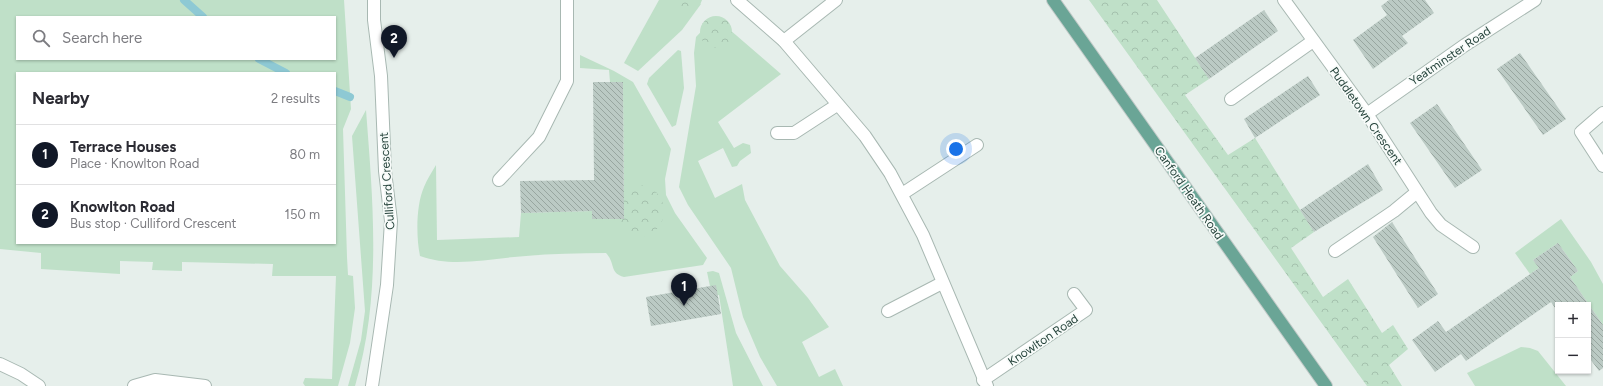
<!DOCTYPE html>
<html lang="en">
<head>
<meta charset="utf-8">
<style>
  :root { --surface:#fff; --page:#f2f2f3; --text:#2b2b33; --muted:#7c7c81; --line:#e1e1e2; --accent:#111827 }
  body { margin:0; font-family:Figtree,sans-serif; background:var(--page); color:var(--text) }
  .controls { position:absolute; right:12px; bottom:12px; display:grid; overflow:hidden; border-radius:0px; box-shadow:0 1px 3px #0004 }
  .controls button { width:36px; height:36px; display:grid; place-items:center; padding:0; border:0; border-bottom:1px solid var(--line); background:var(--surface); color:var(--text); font:20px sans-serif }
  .you { position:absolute; left:956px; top:149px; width:14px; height:14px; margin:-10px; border:3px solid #fff; border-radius:50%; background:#1a73e8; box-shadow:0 0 0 6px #1a73e833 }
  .badge { display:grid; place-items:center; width:26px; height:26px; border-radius:50%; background:var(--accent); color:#fff; font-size:13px; font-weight:700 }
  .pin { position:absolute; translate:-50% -33px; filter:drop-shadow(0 1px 2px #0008) }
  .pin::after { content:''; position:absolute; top:21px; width:14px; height:12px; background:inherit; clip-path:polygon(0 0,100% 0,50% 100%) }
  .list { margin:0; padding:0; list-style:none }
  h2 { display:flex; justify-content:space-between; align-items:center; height:52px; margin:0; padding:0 16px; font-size:17px }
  h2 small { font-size:13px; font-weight:400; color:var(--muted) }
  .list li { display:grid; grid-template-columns:26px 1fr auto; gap:12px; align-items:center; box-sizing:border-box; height:60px; padding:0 16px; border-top:1px solid var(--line) }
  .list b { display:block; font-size:15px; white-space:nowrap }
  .list p { margin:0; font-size:13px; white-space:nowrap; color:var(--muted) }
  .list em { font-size:13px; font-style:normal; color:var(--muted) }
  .icon { flex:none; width:22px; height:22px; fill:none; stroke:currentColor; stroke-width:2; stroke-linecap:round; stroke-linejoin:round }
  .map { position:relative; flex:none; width:1603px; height:386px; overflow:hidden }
  .search { position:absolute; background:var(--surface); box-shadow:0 1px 3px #0004; left:16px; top:16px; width:320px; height:44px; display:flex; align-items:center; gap:10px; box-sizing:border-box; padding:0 14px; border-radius:0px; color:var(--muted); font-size:15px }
  .panel { position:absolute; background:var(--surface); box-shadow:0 1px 3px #0004; left:16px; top:72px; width:320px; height:172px; border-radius:0px }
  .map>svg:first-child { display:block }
  .grass { fill:#bfe0c8; fill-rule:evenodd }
  .forest { fill:url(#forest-crowns) }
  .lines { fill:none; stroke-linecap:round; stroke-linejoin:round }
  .stream { stroke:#8ec9d4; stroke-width:8 }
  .building { fill:url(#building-back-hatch) }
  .minor-casing { stroke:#a8b8b2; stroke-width:14 }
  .major-casing { stroke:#c2cac8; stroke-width:14 }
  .minor { stroke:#fff; stroke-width:12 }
  .major { stroke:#6aa596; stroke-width:12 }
  .labels { text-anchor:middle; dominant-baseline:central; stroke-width:3.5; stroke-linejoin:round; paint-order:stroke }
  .street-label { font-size:12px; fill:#24423a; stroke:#f7fbf9 }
</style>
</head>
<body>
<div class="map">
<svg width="1603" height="386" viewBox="0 0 1603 386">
  <defs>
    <pattern id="forest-crowns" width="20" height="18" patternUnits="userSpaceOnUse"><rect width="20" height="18" fill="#bfe0c8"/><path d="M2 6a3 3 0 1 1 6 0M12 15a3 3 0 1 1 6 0" fill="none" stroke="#a4c1ad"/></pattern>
    <pattern id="building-back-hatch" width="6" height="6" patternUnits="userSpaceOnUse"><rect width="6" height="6" fill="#bbcac4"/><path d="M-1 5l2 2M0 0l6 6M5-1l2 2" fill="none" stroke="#98a6a0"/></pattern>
  </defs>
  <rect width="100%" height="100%" fill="#e6efeb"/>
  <!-- grass -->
  <g class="grass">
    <path d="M0,0h344l7,109 -8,20 4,128 1,18 5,1 2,32 -5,35 -12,43h-33l-2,-3 2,-5 27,1 4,-103h-64l1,-12 -91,-2v9l-30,-1 1,-8 -33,-1v13l-79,-5v-16l-41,-4zM17,17h318v42h-318zM17,73h318v170h-318z"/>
    <path d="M659,0h37l5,4 -19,26 -44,41 -14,-8z"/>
    <path d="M715,17l66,57 -63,48 16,26 9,-5 7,2 1,8 -11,8 -3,5 -5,1 -9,-19 -25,13 17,37 27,-14 3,16 35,66 28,32 21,29 -27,15 17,35 16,-8 8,17h-66l-17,-29 -17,-40 -12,-49 -43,-63 -9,-18 17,-101 -2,-33 2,-16z"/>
    <path d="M678,50l3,1 3,37 -8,37 -4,2 -25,-43 2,-6z"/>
    <path d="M580,55l34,16 19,11 38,67 -6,30 1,16 9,18 32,45 -4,7 -79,12c-15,-4 -8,-13 -18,-24 -31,0 -62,1 -92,4 -32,3 -64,10 -94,-1 -4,-19 -4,-51 4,-69 3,-8 8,-15 12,-22l1,75 82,-3 2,-24 71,-2v8h32l-1,-137h-13l-1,-12 -29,-2z"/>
    <path d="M366,110c7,92 16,186 -11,276h-7l13,-46 4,-29 -13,-175z"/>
    <path d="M1561,219l30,43 12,22v41l-33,-48 8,-6 -20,-28 -25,17 6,8 -9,6 -15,-21z"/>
    <path d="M713,271l6,2 17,60 27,53h-30l-14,-91 -7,1 -5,-24z"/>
    <path d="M1521,347l9,1 8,3 28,35h-91l-8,-13z"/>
  </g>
  <!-- forest -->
  <g class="forest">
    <path d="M676,0h26c-3,9 -10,11 -20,8z"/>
    <path d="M1089,0h68l52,79 -24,16 43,60 27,-17 59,94 -23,16 32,49 25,-18 34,54 11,-8 15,24 -19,16 13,21h-35z"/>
    <circle cx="716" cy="32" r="16"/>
    <circle cx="638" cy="211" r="26"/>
  </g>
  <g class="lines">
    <!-- stream -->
    <g class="stream">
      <path d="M184,0l19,17"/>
      <path d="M259,59l27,14"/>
      <path d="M335,91l15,6"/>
    </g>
  </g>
  <!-- building -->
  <g class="building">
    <path d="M1389,0h36l9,13 -32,23 6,7 -35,26 -20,-29 34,-25 -6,-9z"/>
    <path d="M1264,10l14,21 -69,48 -14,-21z"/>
    <path d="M1520,53l46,66 -23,16 -46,-66z"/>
    <path d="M1308,76l12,19 -65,43 -11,-19z"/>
    <path d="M593,82h30l1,137h-32v-8l-71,2 -1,-32 74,-1z"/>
    <path d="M1437,104l45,66 -27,18 -45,-65z"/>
    <path d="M1368,164l15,26 -69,42 -14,-22z"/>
    <path d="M1392,222l46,72 -20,14 -45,-71z"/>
    <path d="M1558,243l20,28 -8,6 33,48v43l-4,3 -11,-15v-51h-30v7l-7,-10 -85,59 -5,-7 -26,18 -23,-32 26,-19 8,11 93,-64 -6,-8z"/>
    <path d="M716,285l5,29 -70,12 -5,-29z"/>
  </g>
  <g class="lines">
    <defs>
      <g id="minor">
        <path d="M737,0l47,41 81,95 25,37 33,62 64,151"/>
        <path d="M1284,0l83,114 64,99 10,12 32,22"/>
        <path d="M784,41l52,-41"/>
        <path d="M1231,99l82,-58"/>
        <path d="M1603,113l-22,19 22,34"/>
        <path d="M1367,114l98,-69 70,-45"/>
        <path d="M777,133h17l43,-28"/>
        <path d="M499,180l40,-43 28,-56v-81"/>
        <path d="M902,194l75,-49"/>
        <path d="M1335,251l59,-40 23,-19"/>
        <path d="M888,311l54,-28"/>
        <path d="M0,364l21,10 18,12"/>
        <path d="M983,380l103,-70 -12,-16"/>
        <path d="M134,386l21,-6 50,6"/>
        <path d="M372,386l15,-101 4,-64 -6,-50 -4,-95 -7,-56v-20"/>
      </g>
      <path id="major" d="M1053,0l273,386"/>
    </defs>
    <!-- minor casing -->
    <use href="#minor" class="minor-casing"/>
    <!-- major casing -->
    <use href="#major" class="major-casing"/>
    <!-- minor -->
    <use href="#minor" class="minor"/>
    <!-- major -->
    <use href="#major" class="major"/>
  </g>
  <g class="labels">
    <!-- street labels -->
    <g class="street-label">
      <text transform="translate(1450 56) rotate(-34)">Yeatminster Road</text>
      <text transform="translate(1366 116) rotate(55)">Puddletown Crescent</text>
      <text transform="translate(387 181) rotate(-94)">Culliford Crescent</text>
      <text transform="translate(1189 193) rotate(55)">Canford Heath Road</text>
      <text transform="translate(1043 340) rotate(-34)">Knowlton Road</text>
    </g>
  </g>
</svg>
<div class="controls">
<button>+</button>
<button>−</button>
</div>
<div class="you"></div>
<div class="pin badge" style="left:684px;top:306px">1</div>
<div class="pin badge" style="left:394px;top:58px">2</div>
<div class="search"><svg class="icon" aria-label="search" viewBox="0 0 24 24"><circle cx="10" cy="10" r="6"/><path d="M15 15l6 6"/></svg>Search here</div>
<section class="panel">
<h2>Nearby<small>2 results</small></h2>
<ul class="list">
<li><span class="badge">1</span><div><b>Terrace Houses</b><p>Place · Knowlton Road</p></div><em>80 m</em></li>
<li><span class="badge">2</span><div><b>Knowlton Road</b><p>Bus stop · Culliford Crescent</p></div><em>150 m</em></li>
</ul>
</section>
</div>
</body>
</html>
